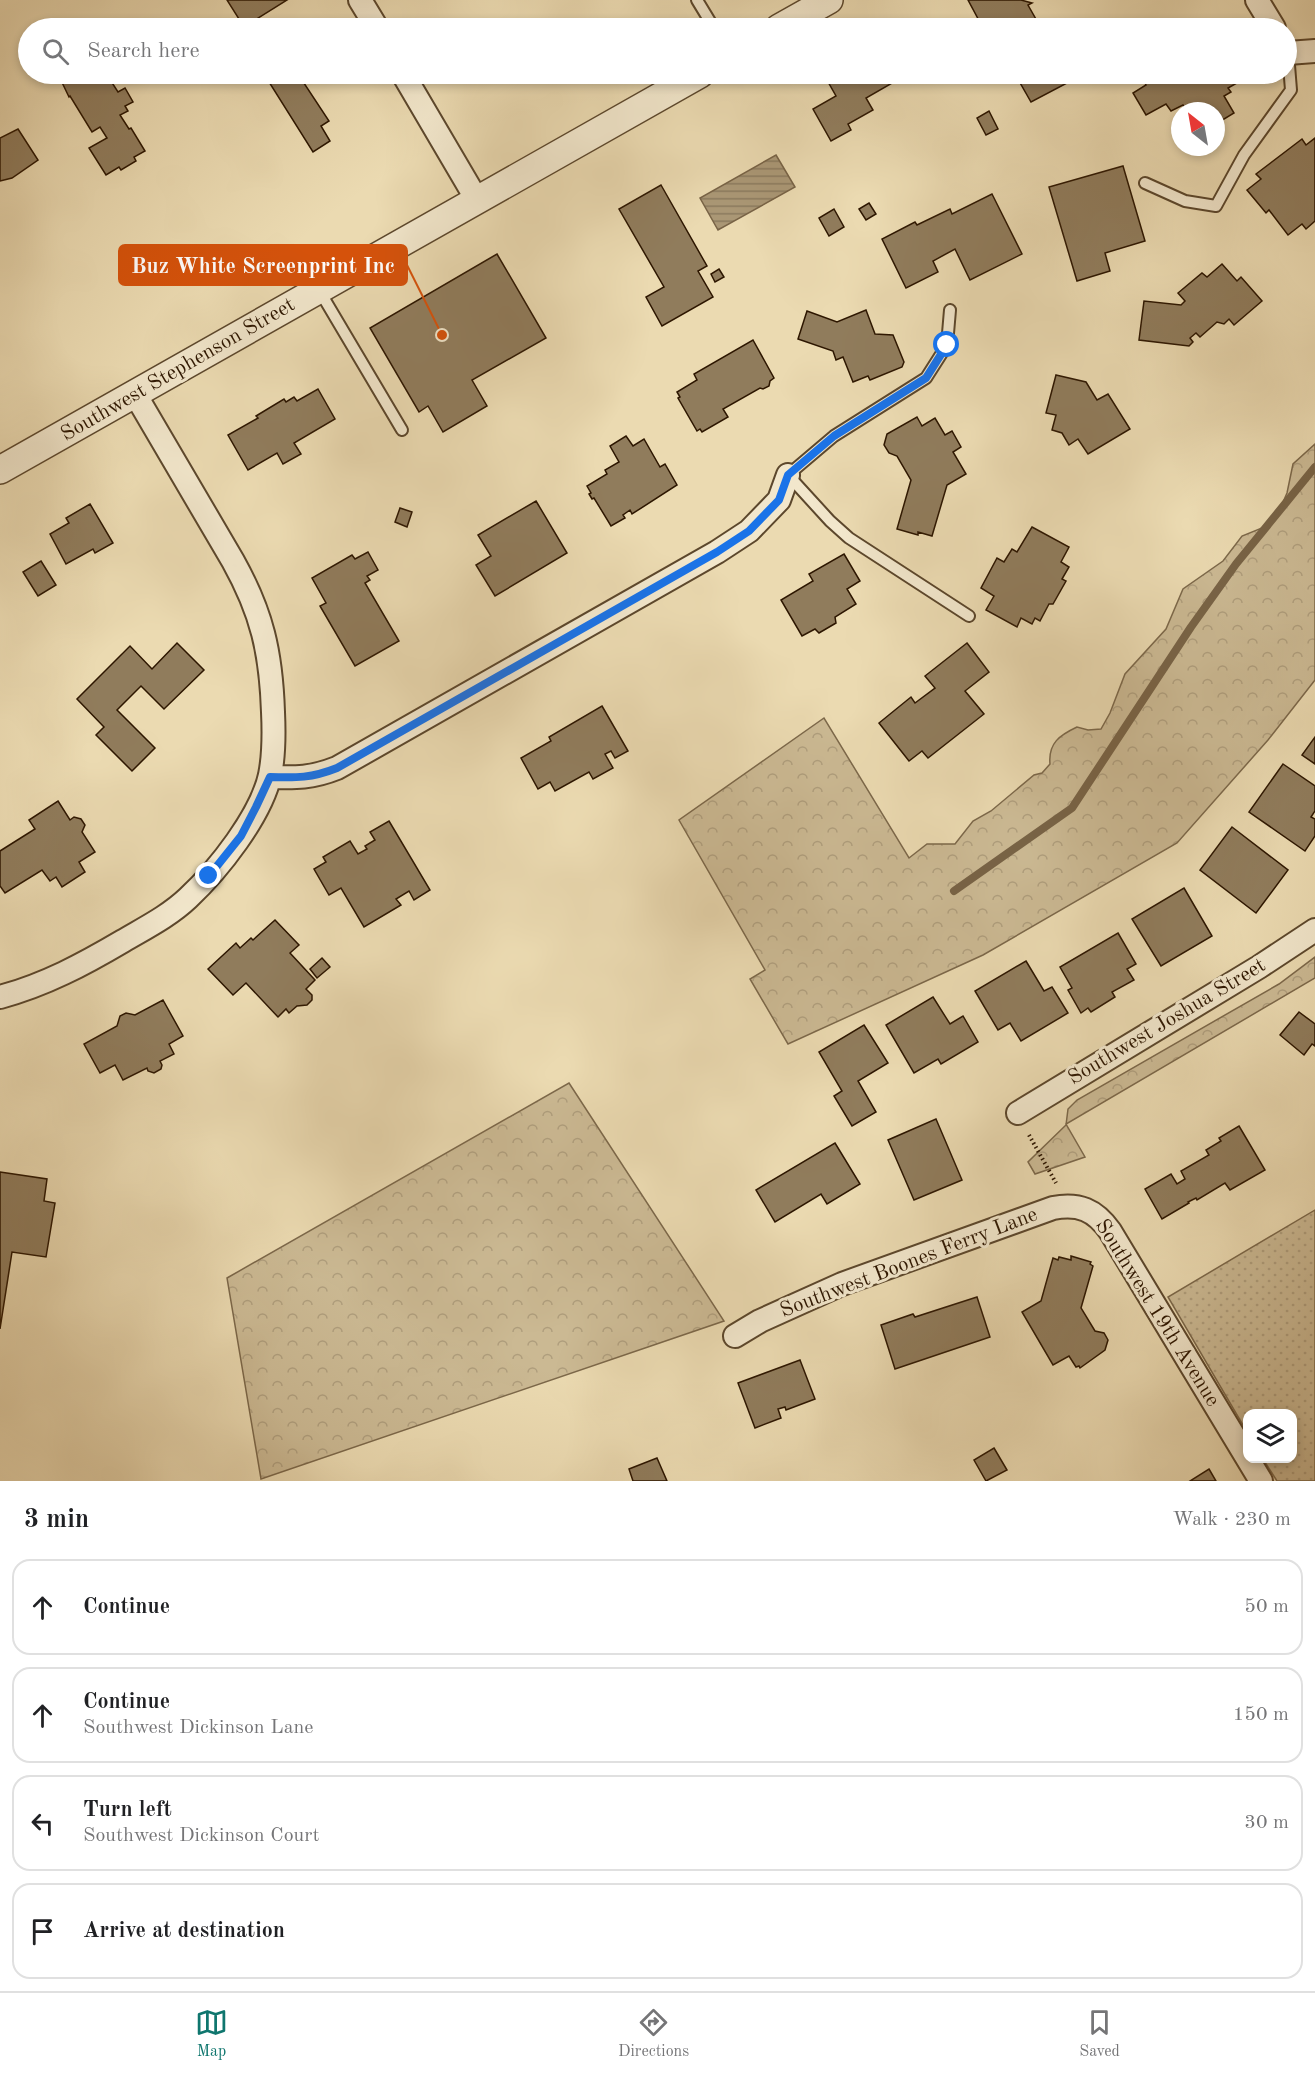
<!DOCTYPE html>
<html lang="en">
<head>
<meta charset="utf-8">
<style>
  :root { --surface:#fff; --page:#f6f6f6; --text:#202124; --muted:#757577; --line:#e0e0e0; --accent:#0f766e }
  body { margin:0; font-family:"Old Standard TT",serif; background:var(--page); color:var(--text) }
  .controls { position:absolute; right:18px; bottom:18px; display:grid; overflow:hidden; border-radius:12px; box-shadow:0 3px 9px #0003 }
  .controls button { width:54px; height:54px; display:grid; place-items:center; padding:0; border:0; border-bottom:2px solid var(--line); background:var(--surface); color:var(--text); font:30px sans-serif }
  .compass { position:absolute; left:1171px; top:102px; width:54px; height:54px; border-radius:50%; background:var(--surface); box-shadow:0 3px 9px #0003; rotate:329deg }
  .stop { position:absolute; width:18px; height:18px; margin:-14px; border:4px solid #1a73e8; border-radius:50%; background:#fff }
  .stop.end { background:#1a73e8; border-color:#fff; box-shadow:0 2px 6px #0008 }
  .list { margin:0; padding:0; list-style:none }
  h2 { display:flex; justify-content:space-between; align-items:center; height:78px; margin:0; padding:0 24px; font-size:26px }
  h2 small { font-size:20px; font-weight:400; color:var(--muted) }
  .list li { display:grid; grid-template-columns:39px 1fr auto; gap:18px; align-items:center; box-sizing:border-box; height:96px; margin:0 12px 12px; padding:0 12px; border:2px solid var(--line); border-radius:18px }
  .list b { display:block; font-size:22px; white-space:nowrap }
  .list p { margin:0; font-size:20px; white-space:nowrap; color:var(--muted) }
  .list em { font-size:20px; font-style:normal; color:var(--muted) }
  .icon { flex:none; width:33px; height:33px; fill:none; stroke:currentColor; stroke-width:2; stroke-linecap:round; stroke-linejoin:round }
  .map { position:relative; flex:none; width:1315px; height:1481px; overflow:hidden }
  .search { position:absolute; background:var(--surface); box-shadow:0 3px 9px #0003; left:18px; right:18px; top:18px; height:66px; display:flex; align-items:center; gap:15px; box-sizing:border-box; padding:0 21px; border-radius:33px; color:var(--muted); font-size:22px }
  .sheet { height:510px; background:var(--surface) }
  nav { display:flex; justify-content:space-around; align-items:center; box-sizing:border-box; height:84px; border-top:2px solid var(--line); background:var(--surface); font-size:16px; color:var(--muted) }
  nav a { display:grid; justify-items:center; gap:3px }
  nav .on { color:var(--accent) }
  .map>svg:first-child { display:block }
  .grass { fill:url(#grass-dots); stroke:#7c684a; stroke-width:1.5 }
  .forest { fill:url(#forest-crowns); stroke:#7c684a; stroke-width:1.5 }
  .water { fill:url(#water-rules); stroke:#786346; stroke-width:1.5 }
  .lines { fill:none; stroke-linecap:round; stroke-linejoin:round }
  .stream { stroke:#786346; stroke-width:8 }
  .building { fill:#907c5c; stroke:#2d1600; stroke-width:1.5 }
  .service-casing { stroke:#5c472c; stroke-width:14 }
  .minor-casing { stroke:#5c472c; stroke-width:26 }
  .tertiary-casing { stroke:#5c472c; stroke-width:30 }
  .path { stroke:#2d1600; stroke-width:4; stroke-dasharray:1.5 3; stroke-linecap:butt }
  .service { stroke:#f2e7cc; stroke-width:10 }
  .minor { stroke:#f2e7cc; stroke-width:22 }
  .tertiary { stroke:#f2e7cc; stroke-width:27 }
  .route { stroke:#1a73e8; stroke-width:8 }
  .labels { text-anchor:middle; dominant-baseline:central; stroke-width:6; stroke-linejoin:round; paint-order:stroke }
  .street-label { font-size:21px; fill:#2d1600; stroke:#f2e7cc }
  .leader { fill:none; stroke:#d5520b; stroke-width:2 }
  .callout-dot { fill:#d5520b; stroke:#f2e7cc; stroke-width:2 }
  .callout { fill:#d5520b; stroke:#d5520b; stroke-width:2 }
  .callout-label { font-size:22px; text-anchor:middle; font-weight:bold; fill:#fff }
</style>
</head>
<body>
<div class="map">
<svg width="1315" height="1481" viewBox="0 0 1315 1481">
  <defs>
    <pattern id="grass-dots" width="8" height="8" patternUnits="userSpaceOnUse" patternTransform="scale(1.5)"><rect width="8" height="8" fill="#cbb993"/><path d="M2 2h.1M6 6h.1" fill="none" stroke="#af9e7d" stroke-width="1.8" stroke-linecap="round"/></pattern>
    <pattern id="forest-crowns" width="20" height="18" patternUnits="userSpaceOnUse" patternTransform="scale(1.5)"><rect width="20" height="18" fill="#cbb993"/><path d="M2 6a3 3 0 1 1 6 0M12 15a3 3 0 1 1 6 0" fill="none" stroke="#af9e7d"/></pattern>
    <pattern id="water-rules" width="6" height="5" patternUnits="userSpaceOnUse" patternTransform="scale(1.5)"><rect width="6" height="5" fill="#aa9775"/><path d="M0 2.5h6" fill="none" stroke="#8b7a5e"/></pattern>
  </defs>
  <rect width="100%" height="100%" fill="#ebdab1"/>
  <filter id="stains"><feTurbulence type="fractalNoise" baseFrequency=".00333" numOctaves="4"/><feColorMatrix values="0 0 0 0 .2 0 0 0 0 .09 0 0 0 0 .02 0 0 0 .5 -.17"/></filter>
  <radialGradient id="worn" r=".72"><stop offset=".6" stop-color="#630" stop-opacity="0"/><stop offset="1" stop-color="#630" stop-opacity=".3"/></radialGradient>
  <!-- grass -->
  <path class="grass" d="M1315,1210v271h-38l-14,-22 29,-1v-44h-44l-1,18 -79,-135z"/>
  <!-- forest -->
  <g class="forest">
    <path d="M1315,444v236l-47,60 -91,103 -194,112 -195,89 -38,-65 15,-9 -86,-150 145,-102 85,140 18,-14h28l18,-23 18,-10 43,-36 8,-2 8,-9c-2,-21 10,-29 27,-37l11,3 13,-1 9,-16 15,-39 41,-45 17,-40 40,-28 19,-25 25,-10 13,-17 7,-16 6,-29z"/>
    <path d="M1315,957v21l-249,146 19,33 -50,17 -7,-12 38,-37 2,-16 9,-9 202,-116z"/>
    <path d="M569,1083l155,238 -463,158 -34,-201z"/>
  </g>
  <!-- water -->
  <path class="water" d="M776,155l19,32 -77,43 -18,-32z"/>
  <g class="lines">
    <!-- stream -->
    <path class="stream" d="M954,891l118,-83 119,-181 45,-63 79,-97"/>
  </g>
  <!-- building -->
  <g class="building">
    <path d="M227,0h60l-43,27z"/>
    <path d="M968,0h53l11,3 -4,2 13,23h-58z"/>
    <path d="M1192,22l3,6h-15z"/>
    <path d="M58,74h59l-8,4 9,14 7,-4 8,14 -8,4 3,5 -8,4 9,14 2,-1 14,23 -11,6 2,4 -15,9 -2,-3 -13,8 -17,-27 18,-10 -7,-11 -8,5 -22,-36 -1,1z"/>
    <path d="M264,74h34l31,47 -8,5 9,15 -17,11z"/>
    <path d="M839,74h51l4,8 -28,16 7,12 -25,14 3,6 -20,11 -18,-32 23,-13 -9,-16z"/>
    <path d="M1015,74h49l5,8 -38,20z"/>
    <path d="M1146,74h95l3,5 -16,9 3,4 -7,4 10,17 -18,11v-13h-29l-4,-6 -12,6 -5,-7 -20,11 -13,-22 13,-8 -5,-9z"/>
    <path d="M989,111l9,18 -12,6 -9,-17z"/>
    <path d="M18,129l20,31 -26,18 -12,3v-43z"/>
    <path d="M1315,138v83l-9,8 -4,-5 -14,11 -19,-25 -3,3 -19,-23 14,-11 -5,-5 46,-35 4,6z"/>
    <path d="M1123,166l22,75 -40,12 5,18 -33,10 -28,-94z"/>
    <path d="M661,185l46,81 -9,5 15,26 -51,29 -16,-29 18,-10 -45,-78z"/>
    <path d="M992,194l30,60 -52,26 -15,-31 -22,12 5,11 -32,16 -24,-49 33,-17 2,3 33,-16 2,5z"/>
    <path d="M869,203l7,11 -10,6 -7,-11z"/>
    <path d="M834,209l10,18 -15,9 -10,-18z"/>
    <path d="M497,254l49,84 -74,42 15,26 -44,26 -15,-26 -9,6 -49,-84z"/>
    <path d="M1222,264l15,17 4,-4 21,24 -28,24 -5,-6 -5,5 -7,-2 -17,15 -4,-4 -6,5 3,4 -4,4 -50,-6 5,-39 37,4 4,-4 -7,-8 24,-20 5,4z"/>
    <path d="M719,269l5,8 -9,5 -4,-8z"/>
    <path d="M866,310l9,24 18,1 11,27 -2,5 -32,13 -2,-4 -15,6 -10,-25 -7,3 -3,-9 -35,-12 9,-28 30,11z"/>
    <path d="M753,340l21,38 -4,3 -1,5 -6,3 -3,-1 -37,21 5,8 -26,15 -2,-3 -3,2 -19,-33 2,-1 -3,-5 20,-12 -3,-6z"/>
    <path d="M1056,375l30,7 11,18 11,-6 22,35 -42,25 -10,-15 -9,6 -7,-12 -10,-3 4,-15 -10,-2z"/>
    <path d="M318,389l17,30 -41,24 7,11 -18,10 -6,-11 -29,17 -20,-35 30,-17 -2,-2 28,-17 2,3 8,-5 3,4z"/>
    <path d="M917,417l5,9 13,-8 10,17 7,-4 9,16 -8,5 13,22 -19,11 -15,51 -14,-4v3l-21,-6 14,-49 -14,-24 -8,-3 -5,-8 3,-11z"/>
    <path d="M626,436l7,10 11,-7 16,28 5,-3 12,21 -45,29 -2,-4 -7,5 2,3 -14,8 -17,-28 -2,1 -3,-5 2,-1 -4,-7 20,-12 -2,-4 14,-8 -9,-16z"/>
    <path d="M536,501l31,52 -72,43 -19,-31 15,-9 -13,-21z"/>
    <path d="M90,504l23,39 -18,10 -2,-4 -27,15 -16,-30 19,-11 -3,-5z"/>
    <path d="M400,508l12,4 -5,15 -12,-5z"/>
    <path d="M1032,527l37,20 -8,15 8,5 -7,12 4,2 -13,23h-4l-9,17 -5,-3 -3,6 -11,-6 -4,9 -31,-17 8,-14 -13,-8 16,-30 7,4 8,-13 5,3z"/>
    <path d="M368,552l10,18 -11,6 3,4 -5,3 34,58 -44,25 -35,-60 6,-3 -14,-25 40,-23 3,4z"/>
    <path d="M844,554l16,27 -13,8 9,15 -21,13 1,6 -17,10 -4,-4 -13,7 -21,-36 32,-19 -4,-7z"/>
    <path d="M41,561l15,24 -18,11 -15,-24z"/>
    <path d="M177,643l27,27 -40,39 -23,-23 -24,24 38,38 -23,23 -36,-36 8,-8 -27,-28 53,-53 22,23z"/>
    <path d="M967,643l22,29 -24,19 19,23 -56,44 -6,-7 -13,10 -30,-38 32,-26 4,6 20,-15 -10,-12z"/>
    <path d="M602,706l26,45 -13,7 -4,-7 -6,3 8,14 -20,11 -4,-7 -34,19 -5,-9 -12,7 -17,-31 30,-17 -2,-4z"/>
    <path d="M1315,737v27l-13,-9z"/>
    <path d="M1283,764l32,22v25l-4,6 4,2v17l-10,15 -56,-39z"/>
    <path d="M58,801l12,19 4,-3 7,2 4,6 -3,7 13,20 -16,10 6,10 -23,15 -6,-10 -6,4 -8,-11 -37,23 -5,-7v-35l35,-22 -6,-9z"/>
    <path d="M389,821l41,69 -16,10 -5,-9 -13,8 5,6 -37,22 -23,-39 -12,7 -15,-26 12,-7 -3,-5 27,-16 8,13 9,-5 -2,-3 10,-6 -5,-8z"/>
    <path d="M1232,827l56,43 -32,43 -56,-43z"/>
    <path d="M1184,888l28,48 -51,30 -29,-47z"/>
    <path d="M275,920l24,25 -9,8 25,27 -9,9 6,6v5l-5,5 -10,1 -8,7 -3,-4 -8,8 -32,-34 -13,12 -25,-26 28,-26 4,5 11,-10 2,2z"/>
    <path d="M1118,933l18,31 -9,5 7,11 -22,12 3,5 -24,15 -3,-4 -7,5 -13,-23 4,-2 -12,-21z"/>
    <path d="M322,958l8,9 -13,11 -7,-9z"/>
    <path d="M1026,961l18,30 8,-4 16,26 -47,28 -11,-18 -12,7 -23,-39z"/>
    <path d="M933,997l17,27 13,-8 15,26 -37,22 -3,-5 -24,14 -28,-48z"/>
    <path d="M163,1000l20,36 -14,8 5,10 -14,7 2,4 -1,4 -7,4 -6,-2 -1,-3 -24,12 -8,-15 -15,8 -16,-29 33,-18 3,-10 6,-3 9,2z"/>
    <path d="M1299,1012l16,12v22l-3,-2 -8,11 -24,-20z"/>
    <path d="M864,1025l24,38 -30,18 18,31 -24,14 -18,-30 8,-5 -23,-39z"/>
    <path d="M936,1119l26,61 -48,20 -26,-60z"/>
    <path d="M1239,1126l26,44 -35,20 -5,-7 -28,17 -1,-2 -8,4 1,1 -27,16 -17,-30 26,-15 6,10 8,-5 -4,-8 28,-16 -3,-5 15,-9 -2,-3z"/>
    <path d="M835,1143l25,41 -33,20 -6,-10 -46,28 -19,-32z"/>
    <path d="M0,1172l47,7 -3,22 11,2 -9,54 -34,-5 -12,77z"/>
    <path d="M1071,1256l20,6 -1,2 3,2 -12,42 14,23 9,2 4,7 -3,10 -25,18 -1,-2 -3,1 -7,-11 -16,9 -31,-53 19,-11 12,-43 5,2 1,-3 12,3z"/>
    <path d="M977,1297l13,40 -95,32 -14,-44 32,-11 2,3z"/>
    <path d="M800,1360l15,39 -29,11 -1,-3 -7,2 3,9 -26,10 -17,-45z"/>
    <path d="M994,1448l13,22 -21,11 -12,-21z"/>
    <path d="M657,1458l10,23h-34l-4,-12z"/>
    <path d="M1209,1469l7,12h-26z"/>
  </g>
  <g class="lines">
    <defs>
      <g id="service">
        <path d="M697,0l17,28"/>
        <path d="M1145,183l40,18 31,5 28,-51 47,-65 -3,-37"/>
        <path d="M319,290l83,140"/>
        <path d="M950,310l-3,35 -21,33 -92,58 -46,39 42,46 19,17 120,78"/>
      </g>
      <g id="minor">
        <path d="M360,0l17,28"/>
        <path d="M1257,0l17,28"/>
        <path d="M1286,51l2,2 27,-2"/>
        <path d="M403,74l74,126"/>
        <path d="M270,777c26,1 42,1 67,-9l380,-216 32,-21 30,-31 9,-25"/>
        <path d="M0,997c45,-12 84,-33 123,-56 22,-13 46,-25 65,-43 30,-28 73,-82 82,-123 4,-20 4,-42 3,-63 -2,-60 -11,-99 -40,-151l-98,-167"/>
        <path d="M1018,1113l241,-146 56,-37"/>
        <path d="M735,1336l25,-15 82,-37 211,-76c26,-5 42,2 57,23l151,250"/>
      </g>
      <g id="tertiary">
        <path d="M779,28l50,-28"/>
        <path d="M0,470l700,-396"/>
      </g>
    </defs>
    <!-- service casing -->
    <use href="#service" class="service-casing"/>
    <!-- minor casing -->
    <use href="#minor" class="minor-casing"/>
    <!-- tertiary casing -->
    <use href="#tertiary" class="tertiary-casing"/>
    <!-- path -->
    <path class="path" d="M1029,1135l27,48"/>
    <!-- service -->
    <use href="#service" class="service"/>
    <!-- minor -->
    <use href="#minor" class="minor"/>
    <!-- tertiary -->
    <use href="#tertiary" class="tertiary"/>
  </g>
  <g class="lines">
    <!-- route -->
    <path class="route" d="M209,876l32,-40 15,-29 14,-30c26,1 42,1 67,-9l380,-216 32,-21 30,-31 9,-25 46,-39 92,-58 21,-33"/>
  </g>
  <g class="labels">
    <!-- street labels -->
    <g class="street-label">
      <text transform="translate(178 370) rotate(-30)">Southwest Stephenson Street</text>
      <text transform="translate(1167 1022) rotate(-31)">Southwest Joshua Street</text>
      <text transform="translate(909 1263) rotate(-21)">Southwest Boones Ferry Lane</text>
      <text transform="translate(1157 1313) rotate(58)">Southwest 19th Avenue</text>
    </g>
  </g>
  <!-- callouts -->
  <path class="leader" d="M442 335L407 265"/>
  <circle class="callout-dot" cx="442" cy="335" r="6"/>
  <rect class="callout" x="119" y="245" width="288" height="40" rx="6"/>
  <g class="callout-label">
    <text x="263" y="273">Buz White Screenprint Inc</text>
  </g>
  <rect width="100%" height="100%" filter="url(#stains)"/>
  <rect width="100%" height="100%" fill="url(#worn)"/>
</svg>
<div class="controls">
<button><svg class="icon" aria-label="layers" viewBox="0 0 24 24"><path d="M12 4l9 5-9 5-9-5zM3 14l9 5 9-5"/></svg></button>
</div>
<svg class="compass" viewBox="-18 -18 36 36"><path d="M0-13l5 13h-10z" fill="#e53935"/><path d="M0 13l5-13h-10z" fill="#757577"/></svg>
<div class="stop" style="left:947px;top:345px"></div>
<div class="stop end" style="left:209px;top:876px"></div>
<div class="search"><svg class="icon" aria-label="search" viewBox="0 0 24 24"><circle cx="10" cy="10" r="6"/><path d="M15 15l6 6"/></svg>Search here</div>
</div>
<section class="sheet">
<h2>3 min<small>Walk · 230 m</small></h2>
<ul class="list">
<li><svg class="icon" aria-label="ahead" viewBox="0 0 24 24"><path d="M12 20V5M6 11l6-6 6 6"/></svg><div><b>Continue</b></div><em>50 m</em></li>
<li><svg class="icon" aria-label="ahead" viewBox="0 0 24 24"><path d="M12 20V5M6 11l6-6 6 6"/></svg><div><b>Continue</b><p>Southwest Dickinson Lane</p></div><em>150 m</em></li>
<li><svg class="icon" aria-label="left" viewBox="0 0 24 24"><path d="M17 20v-9H6M10 6l-5 5 5 5"/></svg><div><b>Turn left</b><p>Southwest Dickinson Court</p></div><em>30 m</em></li>
<li><svg class="icon" aria-label="arrive" viewBox="0 0 24 24"><path d="M6 21V4h12l-3 4 3 4H6"/></svg><div><b>Arrive at destination</b></div></li>
</ul>
</section>
<nav>
<a class="on"><svg class="icon" aria-label="map" viewBox="0 0 24 24"><path d="M3 6l6-2 6 2 6-2v14l-6 2-6-2-6 2zM9 4v14M15 6v14"/></svg>Map</a>
<a><svg class="icon" aria-label="directions" viewBox="0 0 24 24"><path d="M12 3l9 9-9 9-9-9zM9 14v-3h6M13 9l2 2-2 2"/></svg>Directions</a>
<a><svg class="icon" aria-label="saved" viewBox="0 0 24 24"><path d="M7 4h10v16l-5-4-5 4z"/></svg>Saved</a>
</nav>
</body>
</html>
